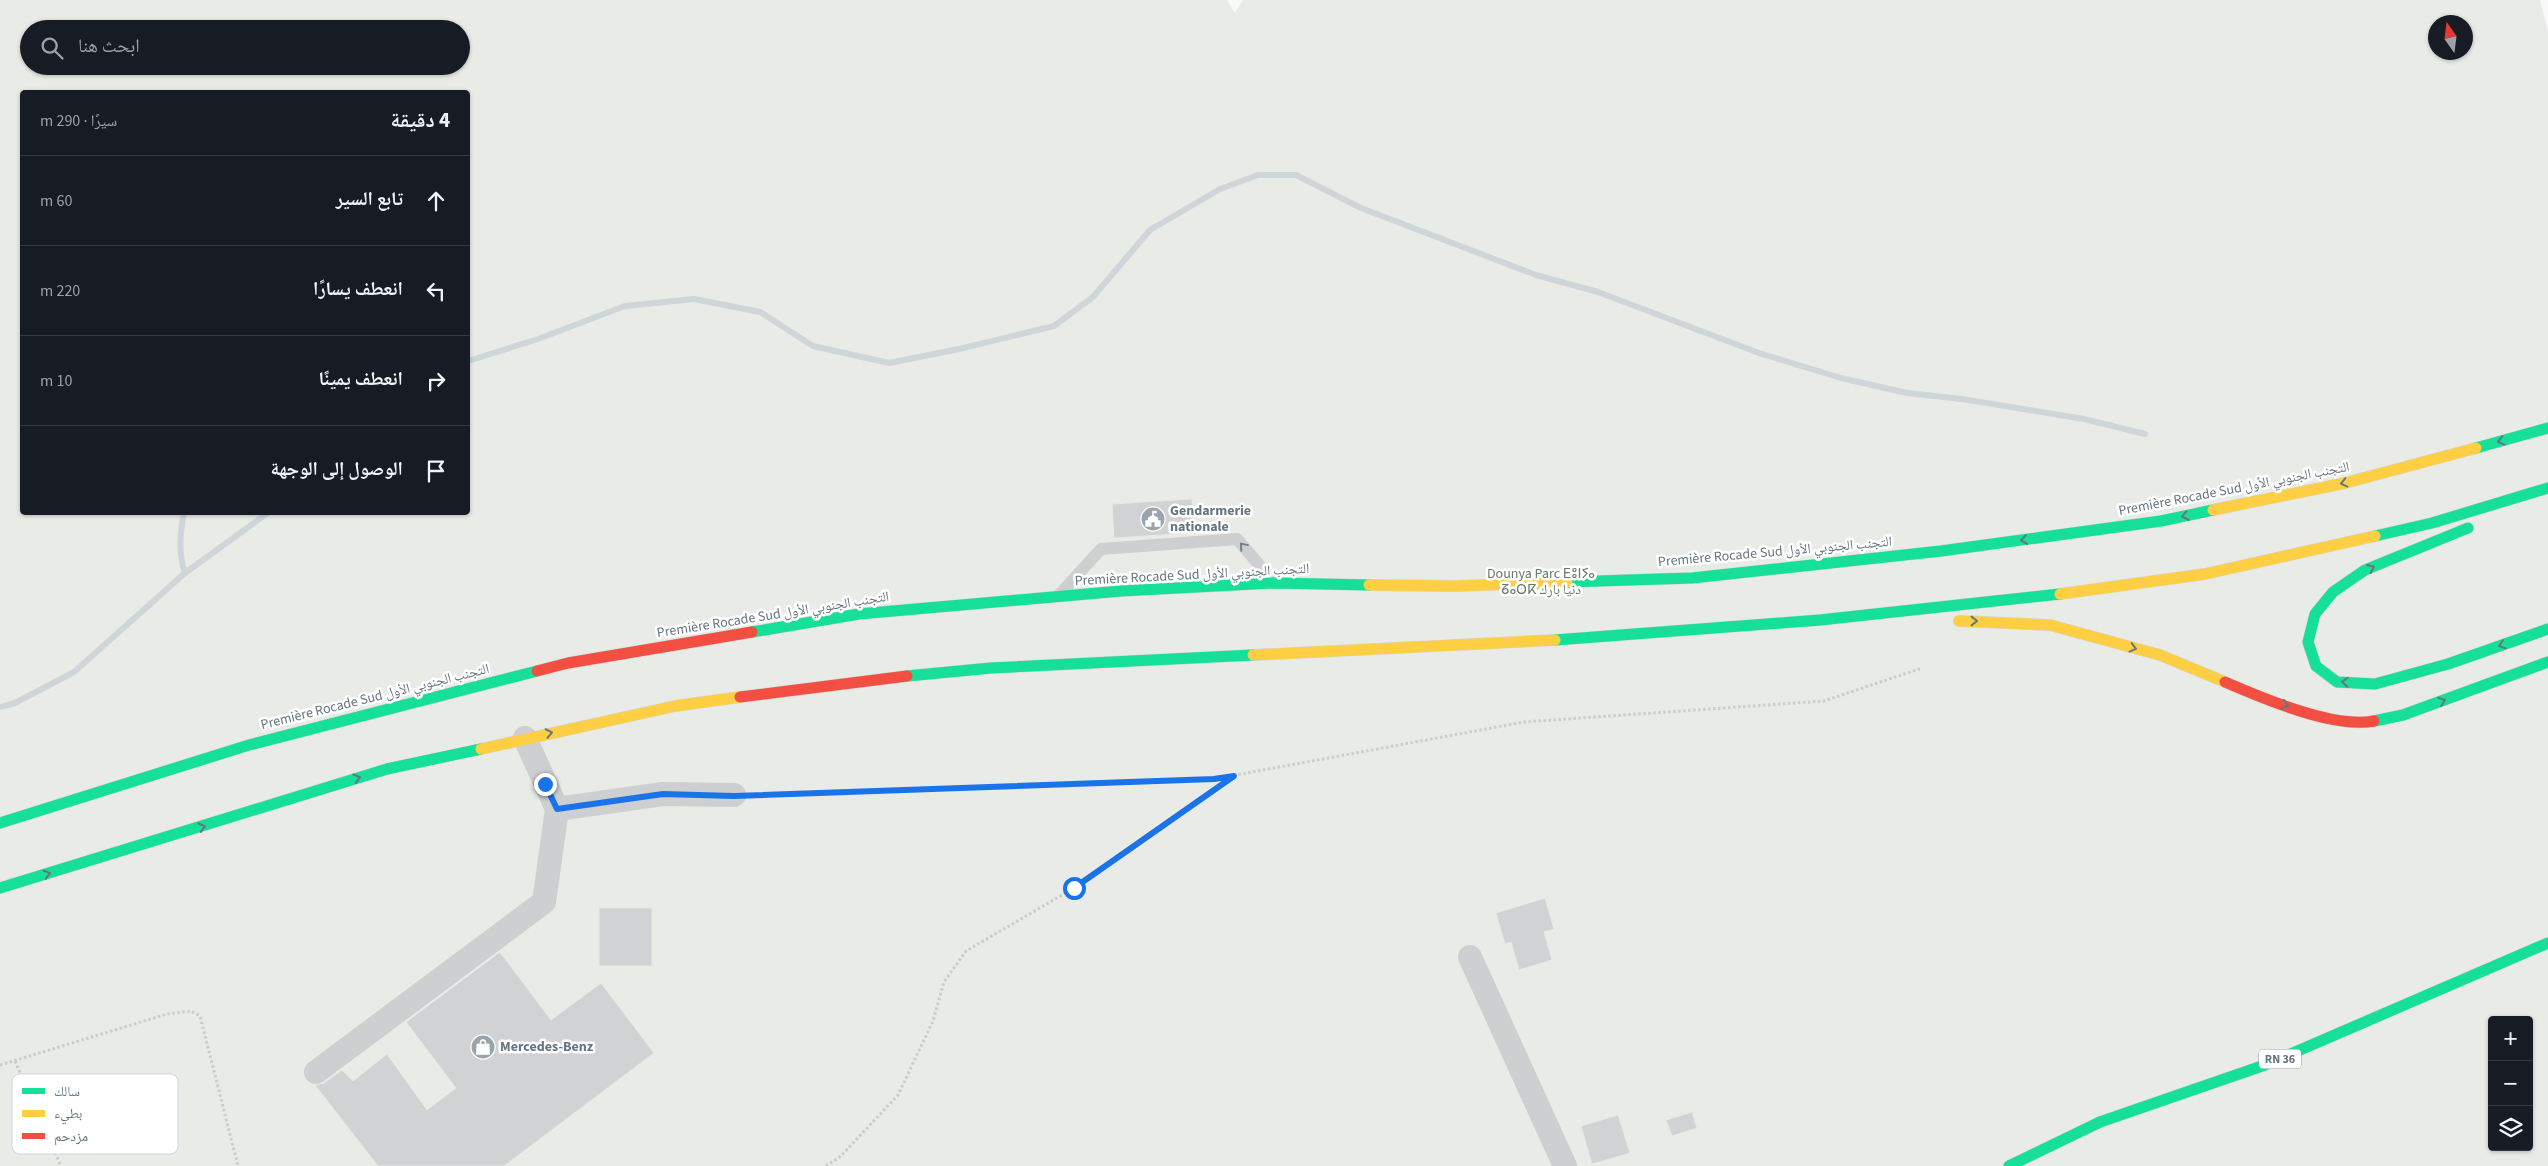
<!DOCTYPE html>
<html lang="ar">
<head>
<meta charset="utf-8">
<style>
  :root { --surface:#171b24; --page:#242831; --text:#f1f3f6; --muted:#9ea1a6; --line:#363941 }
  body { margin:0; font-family:"Source Sans 3","Noto Naskh Arabic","Noto Sans Tifinagh",sans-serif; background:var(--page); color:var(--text); direction:rtl }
  .controls { position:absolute; right:15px; bottom:15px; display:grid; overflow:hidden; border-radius:5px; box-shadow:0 1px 4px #0004 }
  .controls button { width:45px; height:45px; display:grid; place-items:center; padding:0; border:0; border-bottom:1px solid var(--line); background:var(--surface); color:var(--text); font:25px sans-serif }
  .compass { position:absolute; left:2428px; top:15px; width:45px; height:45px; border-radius:50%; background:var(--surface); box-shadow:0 1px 4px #0004; rotate:346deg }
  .stop { position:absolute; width:15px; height:15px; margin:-11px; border:4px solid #1a73e8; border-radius:50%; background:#fff }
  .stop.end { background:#1a73e8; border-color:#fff; box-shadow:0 1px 5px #0008 }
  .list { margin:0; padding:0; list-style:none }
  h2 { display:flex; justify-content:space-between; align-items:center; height:65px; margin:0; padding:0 20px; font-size:21px }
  h2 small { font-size:16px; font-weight:400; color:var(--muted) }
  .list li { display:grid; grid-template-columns:32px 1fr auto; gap:15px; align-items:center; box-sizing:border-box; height:90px; padding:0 20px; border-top:1px solid var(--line) }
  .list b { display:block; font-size:19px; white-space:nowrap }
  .list em { font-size:16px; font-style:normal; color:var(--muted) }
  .icon { flex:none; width:28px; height:28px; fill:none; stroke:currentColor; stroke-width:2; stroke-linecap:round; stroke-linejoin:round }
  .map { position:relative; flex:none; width:2548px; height:1166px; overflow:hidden; direction:ltr }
  .search { position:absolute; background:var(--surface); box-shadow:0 1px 4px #0004; left:20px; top:20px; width:450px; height:55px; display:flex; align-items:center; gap:12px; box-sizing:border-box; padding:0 18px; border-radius:28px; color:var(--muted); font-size:19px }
  .panel { position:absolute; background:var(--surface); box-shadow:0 1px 4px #0004; left:20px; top:90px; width:450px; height:425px; border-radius:5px; direction:rtl }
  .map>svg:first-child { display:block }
  .green { fill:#e8ebe6; fill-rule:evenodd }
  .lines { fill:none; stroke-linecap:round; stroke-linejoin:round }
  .stream { stroke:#ced6d9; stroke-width:6 }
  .building { fill:#d0d2d3; stroke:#e8e8e8 }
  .fast-casing { stroke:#d5d6d7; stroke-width:12 }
  .slow-casing { stroke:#d5d6d7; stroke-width:12 }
  .jam-casing { stroke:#d5d6d7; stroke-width:12 }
  .path { stroke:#cbcccd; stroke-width:3; stroke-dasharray:2.5 2.5; stroke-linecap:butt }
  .lane { stroke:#cecfd0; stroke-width:12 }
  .street { stroke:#cecfd0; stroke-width:24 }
  .fast { stroke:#16e098; stroke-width:11 }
  .slow { stroke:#ffcf43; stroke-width:11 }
  .jam { stroke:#f24e42; stroke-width:11 }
  .oneway { stroke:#657683 }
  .oneway2 { stroke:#707f8b }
  .route { stroke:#1a73e8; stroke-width:6 }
  .labels { text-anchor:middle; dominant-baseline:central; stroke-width:5; stroke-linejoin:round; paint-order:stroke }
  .shield { fill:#fff; stroke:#939fa8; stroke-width:1 }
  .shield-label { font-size:12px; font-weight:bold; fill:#657683 }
  .street-label { font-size:14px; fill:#657683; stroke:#fff }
  .poi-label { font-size:14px; font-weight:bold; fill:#657683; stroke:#fff; text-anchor:start }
  .park-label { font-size:14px; fill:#687a64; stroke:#fff }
  .key { fill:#fff; stroke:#d1d6da; stroke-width:1 }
  .key-label { font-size:14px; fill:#657683 }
</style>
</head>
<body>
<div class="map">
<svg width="2548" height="1166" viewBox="0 0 2548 1166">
  <rect width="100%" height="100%" fill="#f9f9f9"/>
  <!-- green -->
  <path class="green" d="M0,0h1227l8,13 8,-13h1297l8,31v1135h-2548zM2436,22h30v30h-30zM29,29h432v37h-432zM22,92h446v420h-446zM2492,1020h37v127h-37z"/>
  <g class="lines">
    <!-- stream -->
    <g class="stream">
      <path d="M468,361l70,-22 87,-33 69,-7 66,13 53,34 76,17 70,-14 95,-23 39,-29 57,-67 70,-41 38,-14h38l65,33 175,67 62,17 161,61 82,25 66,15 55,6 122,20 61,15"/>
      <path d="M184,512c-4,22 -6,40 1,61"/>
      <path d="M0,707l15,-4 59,-31 111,-99 84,-61"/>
    </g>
  </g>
  <!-- building -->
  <g class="building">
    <path d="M1192,499l2,34 -80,5 -2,-34z"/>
    <path d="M1545,898l9,31 -10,3 8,28 -33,10 -8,-28 -6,2 -9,-31z"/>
    <rect x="599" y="908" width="53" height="58"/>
    <path d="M500,952l51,68 50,-37 53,70 -150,113h-126l-63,-81 9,-2 18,-13 11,11 34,-27 40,56 29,-22 -50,-66z"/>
    <path d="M1692,1112l5,16 -25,8 -6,-16z"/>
    <path d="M1618,1115l12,38 -38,11 -11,-38z"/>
  </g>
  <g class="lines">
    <defs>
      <g id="fast">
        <path d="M2476,448l72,-20"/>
        <path d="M2468,528l-103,42 -32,22 -18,22 -7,28 8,24 21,16 38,2 73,-20 100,-35"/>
        <path d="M2375,536l57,-13 116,-35"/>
        <path d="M1567,582l125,-4 249,-27 220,-30 52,-11"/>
        <path d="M752,632l107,-18 262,-23 153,-8 95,2"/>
        <path d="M1555,640l265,-20 240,-26"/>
        <path d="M907,676l84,-8 262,-13"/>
        <path d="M2374,721l29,-6 145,-53"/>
        <path d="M0,823l249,-78 288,-74"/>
        <path d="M0,888l387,-119 94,-20"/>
        <path d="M2009,1166l91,-44 165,-57 283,-122"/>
      </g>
      <g id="slow">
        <path d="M2213,510l132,-27 131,-35"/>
        <path d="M1369,585l88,1 110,-4"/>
        <path d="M2060,594l145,-20 170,-38"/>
        <path d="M1959,621l91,4 110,30 65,27"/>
        <path d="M1253,655l302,-15"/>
        <path d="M481,749l194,-43 65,-9"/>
      </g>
      <g id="jam">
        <path d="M537,671l31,-8 184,-31"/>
        <path d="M2225,682c37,16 109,47 149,39"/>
        <path d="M740,697l167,-21"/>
      </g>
    </defs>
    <!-- fast casing -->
    <use href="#fast" class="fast-casing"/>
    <!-- slow casing -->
    <use href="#slow" class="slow-casing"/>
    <!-- jam casing -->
    <use href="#jam" class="jam-casing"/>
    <!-- path -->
    <g class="path">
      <path d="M754,795l460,-16 310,-57 300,-21 98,-33"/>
      <path d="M15,1061l46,105"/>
      <path d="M0,1065l167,-51 24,-3 9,5 38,150"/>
      <path d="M826,1166l15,-10 57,-61 35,-74 11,-39 22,-31 108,-63 158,-111"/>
    </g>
    <!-- lane -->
    <path class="lane" d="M1060,594l41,-45 136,-10 36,42"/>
    <!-- street -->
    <g class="street">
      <path d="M557,809l106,-15 71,1"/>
      <path d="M1470,957l95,209"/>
      <path d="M316,1072l228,-170 13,-93 -32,-71"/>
    </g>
    <!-- fast -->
    <use href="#fast" class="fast"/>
    <!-- slow -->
    <use href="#slow" class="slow"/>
    <!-- jam -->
    <use href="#jam" class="jam"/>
  </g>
  <!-- one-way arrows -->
  <defs><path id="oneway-chevron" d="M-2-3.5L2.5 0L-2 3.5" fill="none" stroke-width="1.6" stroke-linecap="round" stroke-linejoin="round" transform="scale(1.25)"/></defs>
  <g class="oneway">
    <use href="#oneway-chevron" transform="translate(2501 441) rotate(165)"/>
    <use href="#oneway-chevron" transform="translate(2344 483) rotate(167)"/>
    <use href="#oneway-chevron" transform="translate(2185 516) rotate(168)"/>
    <use href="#oneway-chevron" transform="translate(2024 540) rotate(172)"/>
    <use href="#oneway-chevron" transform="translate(2371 568) rotate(-24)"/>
    <use href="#oneway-chevron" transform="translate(1974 621)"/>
    <use href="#oneway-chevron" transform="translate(2502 645) rotate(161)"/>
    <use href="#oneway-chevron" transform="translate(2133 648) rotate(15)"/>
    <use href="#oneway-chevron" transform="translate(2345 682) rotate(-177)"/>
    <use href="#oneway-chevron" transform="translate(2442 701) rotate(-20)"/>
    <use href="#oneway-chevron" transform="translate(2285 705) rotate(19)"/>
    <use href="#oneway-chevron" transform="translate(549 733) rotate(-12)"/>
    <use href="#oneway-chevron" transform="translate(357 778) rotate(-17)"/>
    <use href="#oneway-chevron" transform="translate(202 827) rotate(-17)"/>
    <use href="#oneway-chevron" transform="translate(47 874) rotate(-16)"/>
  </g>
  <use class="oneway2" href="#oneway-chevron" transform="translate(1243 546) rotate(-130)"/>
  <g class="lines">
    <!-- route -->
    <path class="route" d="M545,784l12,25 106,-15 71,2 480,-17 20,-3 -160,112"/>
  </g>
  <!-- icons -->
  <defs>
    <symbol id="civic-disc" viewBox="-11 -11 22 22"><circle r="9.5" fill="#99a4ac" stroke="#fff"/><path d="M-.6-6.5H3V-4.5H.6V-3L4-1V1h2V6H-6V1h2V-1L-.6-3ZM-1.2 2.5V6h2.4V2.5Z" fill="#fff"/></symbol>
    <symbol id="shop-disc" viewBox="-11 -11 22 22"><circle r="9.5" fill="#99a4ac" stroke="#fff"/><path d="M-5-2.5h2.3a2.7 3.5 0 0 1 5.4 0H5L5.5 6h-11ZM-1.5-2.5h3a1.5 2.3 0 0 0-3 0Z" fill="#fff"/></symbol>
  </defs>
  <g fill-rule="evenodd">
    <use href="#civic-disc" x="1139" y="505" width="28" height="28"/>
    <use href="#shop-disc" x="469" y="1033" width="28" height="28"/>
  </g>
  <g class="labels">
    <!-- shield labels -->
    <rect class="shield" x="2259" y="1049.5" width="42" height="19" rx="4"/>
    <g class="shield-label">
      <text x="2280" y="1059">RN 36</text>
    </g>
    <!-- street labels -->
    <g class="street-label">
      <text transform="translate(2234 489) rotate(-11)">Première Rocade Sud التجنب الجنوبي الأول</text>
      <text transform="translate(1775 552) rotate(-5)">Première Rocade Sud التجنب الجنوبي الأول</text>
      <text transform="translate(1192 575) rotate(-3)">Première Rocade Sud التجنب الجنوبي الأول</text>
      <text transform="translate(773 615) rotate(-9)">Première Rocade Sud التجنب الجنوبي الأول</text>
      <text transform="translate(375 697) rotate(-14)">Première Rocade Sud التجنب الجنوبي الأول</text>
    </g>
    <!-- poi labels -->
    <g class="poi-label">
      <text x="1170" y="511">Gendarmerie<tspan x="1170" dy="16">nationale</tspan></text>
      <text x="500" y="1047">Mercedes-Benz</text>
    </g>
    <!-- park labels -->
    <g class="park-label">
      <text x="1541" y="574">Dounya Parc ⴹⵓⵏⵢⴰ<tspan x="1541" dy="16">ⵒⴰⵔⴽ دنيا بارك</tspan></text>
    </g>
  </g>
  <!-- legend -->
  <rect x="12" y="1074" width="166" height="80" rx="8" class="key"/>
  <rect x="22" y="1088" width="23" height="6" fill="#16e098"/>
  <rect x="22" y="1110" width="23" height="7" fill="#ffcf43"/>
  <rect x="22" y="1133" width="23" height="6" fill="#f24e42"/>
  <g class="key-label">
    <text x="54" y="1096">سالك</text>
    <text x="54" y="1118">بطيء</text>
    <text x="54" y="1141">مزدحم</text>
  </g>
</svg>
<div class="controls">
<button>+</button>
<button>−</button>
<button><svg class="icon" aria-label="layers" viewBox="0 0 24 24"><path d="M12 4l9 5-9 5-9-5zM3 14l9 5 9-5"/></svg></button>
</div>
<svg class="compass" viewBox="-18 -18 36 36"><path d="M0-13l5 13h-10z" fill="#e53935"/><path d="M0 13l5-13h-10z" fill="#9ea1a6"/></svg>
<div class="stop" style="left:1074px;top:888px"></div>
<div class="stop end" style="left:545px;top:784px"></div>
<div class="search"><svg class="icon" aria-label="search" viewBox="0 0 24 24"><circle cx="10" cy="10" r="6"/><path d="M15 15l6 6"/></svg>ابحث هنا</div>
<section class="panel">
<h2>4 دقيقة<small>سيرًا · 290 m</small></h2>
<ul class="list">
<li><svg class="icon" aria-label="ahead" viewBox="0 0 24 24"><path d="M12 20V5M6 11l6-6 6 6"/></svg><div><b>تابع السير</b></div><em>60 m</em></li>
<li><svg class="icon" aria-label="left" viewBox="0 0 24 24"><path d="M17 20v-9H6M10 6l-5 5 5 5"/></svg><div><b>انعطف يسارًا</b></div><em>220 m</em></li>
<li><svg class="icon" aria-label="right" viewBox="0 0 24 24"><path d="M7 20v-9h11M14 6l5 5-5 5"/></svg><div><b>انعطف يمينًا</b></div><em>10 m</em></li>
<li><svg class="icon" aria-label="arrive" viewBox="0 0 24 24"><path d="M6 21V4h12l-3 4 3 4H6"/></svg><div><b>الوصول إلى الوجهة</b></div></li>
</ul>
</section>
</div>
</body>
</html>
